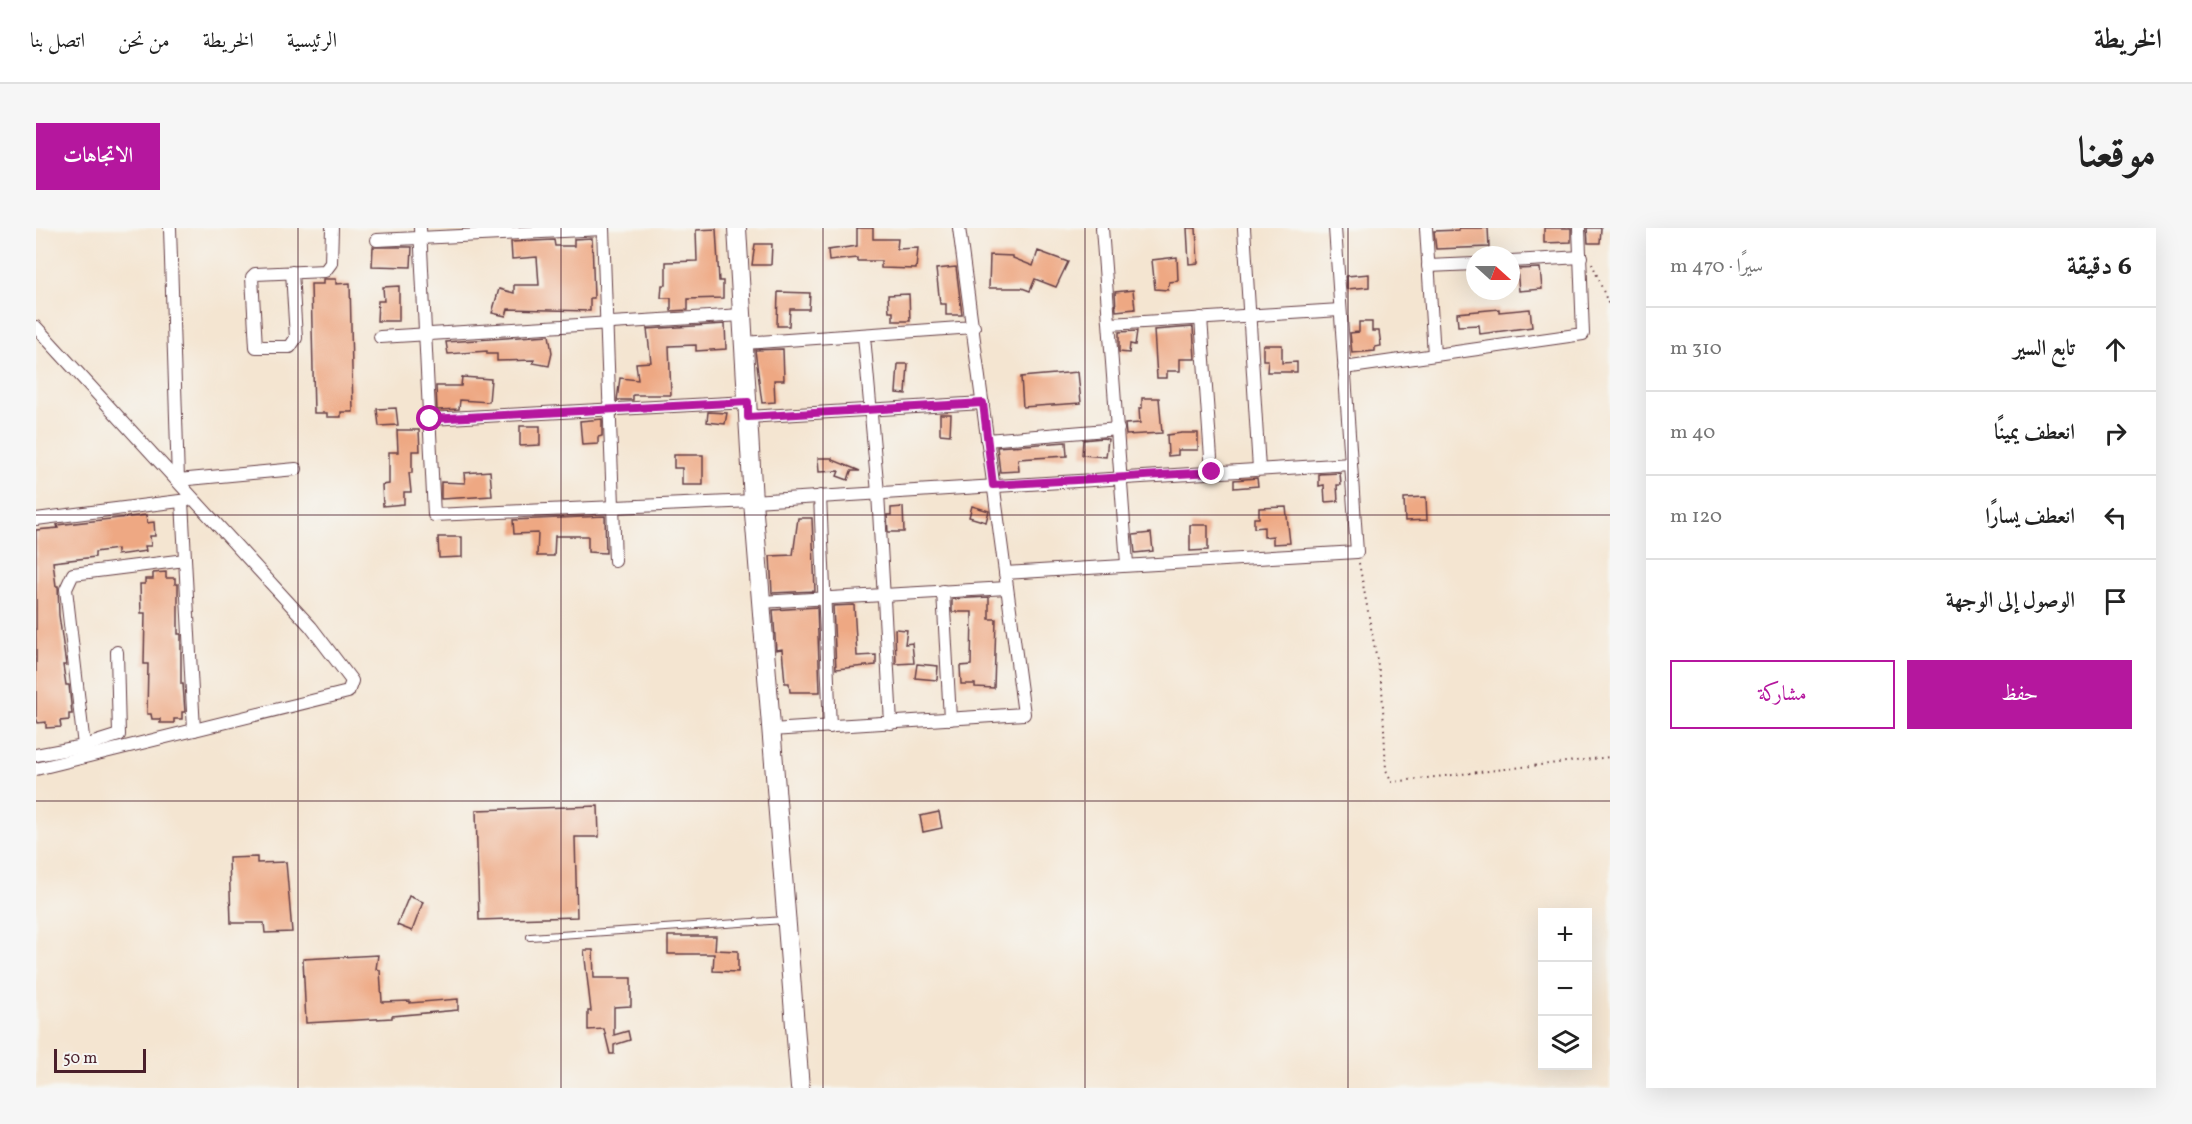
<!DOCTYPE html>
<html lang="ar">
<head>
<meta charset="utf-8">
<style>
  :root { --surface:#fff; --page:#f6f6f6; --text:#222; --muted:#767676; --line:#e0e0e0; --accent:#b5179e }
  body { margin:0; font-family:Vollkorn,Amiri,serif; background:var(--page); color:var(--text); direction:rtl }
  .controls { position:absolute; right:18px; bottom:18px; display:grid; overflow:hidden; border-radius:0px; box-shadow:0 6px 24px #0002 }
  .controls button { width:54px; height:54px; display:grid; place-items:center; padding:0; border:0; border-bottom:2px solid var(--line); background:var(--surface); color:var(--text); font:30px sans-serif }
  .compass { position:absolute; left:1430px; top:18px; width:54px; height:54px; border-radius:50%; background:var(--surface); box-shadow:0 6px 24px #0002; rotate:111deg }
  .scale { position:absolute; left:18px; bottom:15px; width:92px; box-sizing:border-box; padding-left:6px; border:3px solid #4a1f2b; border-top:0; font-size:16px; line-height:21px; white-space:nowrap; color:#4a1f2b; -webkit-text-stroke:4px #f6f6f2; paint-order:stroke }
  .stop { position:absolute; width:18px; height:18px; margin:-14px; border:4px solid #b5179e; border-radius:50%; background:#fff }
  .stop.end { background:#b5179e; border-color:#fff; box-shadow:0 2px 6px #0008 }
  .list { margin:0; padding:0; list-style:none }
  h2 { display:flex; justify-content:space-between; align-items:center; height:78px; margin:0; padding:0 24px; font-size:26px }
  h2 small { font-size:20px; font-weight:400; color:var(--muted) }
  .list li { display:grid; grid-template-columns:39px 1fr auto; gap:18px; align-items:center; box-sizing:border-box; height:84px; padding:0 24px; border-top:2px solid var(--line) }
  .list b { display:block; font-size:22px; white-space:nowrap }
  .list em { font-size:20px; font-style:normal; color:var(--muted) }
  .actions { display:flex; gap:12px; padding:18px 24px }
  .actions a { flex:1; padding:14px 0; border:2px solid var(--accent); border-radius:0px; text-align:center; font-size:21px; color:var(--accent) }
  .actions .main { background:var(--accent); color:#fff }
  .icon { flex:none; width:33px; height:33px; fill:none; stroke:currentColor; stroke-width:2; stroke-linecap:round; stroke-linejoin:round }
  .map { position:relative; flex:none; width:1574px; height:860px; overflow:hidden; direction:ltr; border-radius:0px }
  header { display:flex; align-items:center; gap:36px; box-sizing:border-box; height:84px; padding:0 30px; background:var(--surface); border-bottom:2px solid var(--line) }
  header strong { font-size:28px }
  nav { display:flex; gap:33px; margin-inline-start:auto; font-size:21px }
  .intro { display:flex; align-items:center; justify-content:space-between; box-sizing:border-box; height:144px; padding:0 36px }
  h1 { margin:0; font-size:42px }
  .button { padding:15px 27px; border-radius:0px; background:var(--accent); color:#fff; font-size:21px; font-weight:700 }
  main { display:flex; gap:36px; padding:0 36px }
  aside { flex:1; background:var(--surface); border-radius:0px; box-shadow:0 6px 24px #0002 }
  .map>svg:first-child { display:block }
  .building { fill:#eea883 }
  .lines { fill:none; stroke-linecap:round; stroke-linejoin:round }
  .lane-casing { stroke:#643d44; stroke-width:8 }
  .street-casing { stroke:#643d44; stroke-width:14 }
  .secondary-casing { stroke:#643d44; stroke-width:20 }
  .path { stroke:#643d44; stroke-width:2; stroke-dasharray:1.5 4.5; stroke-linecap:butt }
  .lane { stroke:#fff; stroke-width:6 }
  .street { stroke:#fff; stroke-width:12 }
  .secondary { stroke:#fff; stroke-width:18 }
  .route { stroke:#b5179e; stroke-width:8 }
  .grid { fill:none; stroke:#4a1f2b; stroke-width:1.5; stroke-opacity:0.55 }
</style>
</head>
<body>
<header>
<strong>الخريطة</strong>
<nav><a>الرئيسية</a><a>الخريطة</a><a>من نحن</a><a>اتصل بنا</a></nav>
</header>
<div class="intro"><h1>موقعنا</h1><a class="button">الاتجاهات</a></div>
<main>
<aside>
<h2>6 دقيقة<small>سيرًا · 470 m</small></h2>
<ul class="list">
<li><svg class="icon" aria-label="ahead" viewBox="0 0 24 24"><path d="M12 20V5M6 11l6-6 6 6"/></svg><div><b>تابع السير</b></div><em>310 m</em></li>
<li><svg class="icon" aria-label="right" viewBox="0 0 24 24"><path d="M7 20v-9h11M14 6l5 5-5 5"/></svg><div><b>انعطف يمينًا</b></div><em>40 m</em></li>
<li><svg class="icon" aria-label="left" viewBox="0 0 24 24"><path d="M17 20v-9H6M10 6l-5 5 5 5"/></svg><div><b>انعطف يسارًا</b></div><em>120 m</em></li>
<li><svg class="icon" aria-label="arrive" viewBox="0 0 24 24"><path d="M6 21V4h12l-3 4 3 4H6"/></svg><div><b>الوصول إلى الوجهة</b></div></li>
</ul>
<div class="actions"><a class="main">حفظ</a><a>مشاركة</a></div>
</aside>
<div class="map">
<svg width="1574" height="860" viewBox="0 0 1574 860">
  <rect width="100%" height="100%" fill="#f6f6f2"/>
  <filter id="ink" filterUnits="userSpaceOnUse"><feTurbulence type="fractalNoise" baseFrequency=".0167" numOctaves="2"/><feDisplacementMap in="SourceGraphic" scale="12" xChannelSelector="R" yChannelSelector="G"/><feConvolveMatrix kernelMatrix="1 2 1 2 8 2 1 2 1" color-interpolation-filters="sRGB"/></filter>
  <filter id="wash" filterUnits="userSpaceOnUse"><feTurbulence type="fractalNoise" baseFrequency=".008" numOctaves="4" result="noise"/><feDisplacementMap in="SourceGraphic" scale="24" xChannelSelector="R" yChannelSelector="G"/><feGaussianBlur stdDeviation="1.35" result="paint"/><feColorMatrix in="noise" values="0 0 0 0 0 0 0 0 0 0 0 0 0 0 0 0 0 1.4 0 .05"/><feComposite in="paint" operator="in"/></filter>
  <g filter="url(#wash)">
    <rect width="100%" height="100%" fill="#f4e5d1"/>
    <g id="blocks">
      <!-- building -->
      <g class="building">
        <path d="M821,0h16v11h25l-1,10 21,-1 -2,21 -35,-1v-7h-24v-3l-28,3 -1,-11 29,-4z"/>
        <path d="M1151,0h9l2,35 -9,1z"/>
        <path d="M1423,0h29l1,19 -53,2 -2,-18 25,-1z"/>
        <path d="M1508,0h27v14l-27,1z"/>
        <path d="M1551,0h14l-1,15h-12z"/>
        <path d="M680,1l3,52h4v17l-35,1v11l-17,1v-13h-10l1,-13h4v-23l31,-1 -1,-31z"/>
        <path d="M556,10l2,60h-4v13l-82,-2 -2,7 -14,-3 7,-24 15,4v-8h25l-2,-28 -25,2 -1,-17 43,-2 1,6h19v-7z"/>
        <path d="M719,16h17l-1,21h-19z"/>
        <path d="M337,19h39l-1,20 -39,-1z"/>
        <path d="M1002,23l30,11 -12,25 -21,-8 -5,12 -8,-3h-33l1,-33 23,1v2l20,8z"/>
        <path d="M1141,29l1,24 -9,1 -1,8 -13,-1 -3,-29z"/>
        <path d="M920,39l6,48h-16v-11h-6l-4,-35z"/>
        <path d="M1504,40l2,21 -23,2 -2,-22z"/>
        <path d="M1333,46v13l-22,2v-13z"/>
        <path d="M287,51h13v5l14,-1 3,129h-12v5h-14v-4h-13l-3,-129h12z"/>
        <path d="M363,58v35h-22l1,-20h6l-1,-14z"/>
        <path d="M1097,62l2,19 -19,2 -1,-19z"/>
        <path d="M742,64l32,1 -1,16h-19l-1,17h-12z"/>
        <path d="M873,66l1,27h-17v-9h-4l-1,-17z"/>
        <path d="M1463,81v3l31,-3 2,18 -52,7 -1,-9 -21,1 -1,-13z"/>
        <path d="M1323,94h13v9h7l2,15 -6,1v4l-23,2 -2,-20 9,-1z"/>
        <path d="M689,96l1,25 -30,2v-6l-27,1 2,49h-38v5h-16l3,-22 18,2 -2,-17 15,-1 -4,-33z"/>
        <path d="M1157,99l2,32h-15v12h-13v7h-10l-3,-48z"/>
        <path d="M1101,103l-2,14 -5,-1 -1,9 -10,-1v-20z"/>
        <path d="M513,107l3,18 -3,13 -16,-3 1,-3 -37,1v-7h-10v-3l-39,3 -2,-12z"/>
        <path d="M1227,117h19v18l15,-1v10h-30l1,-12h-5z"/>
        <path d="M747,121l1,31h-10l1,22 -13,1 -7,-53z"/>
        <path d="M862,136h10l-2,30 -10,-1z"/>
        <path d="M1042,144l3,31 -58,4 -2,-30z"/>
        <path d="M426,149l29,2 -2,23 -29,-2 -1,9 -22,1 -1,-24h25z"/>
        <path d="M1106,170h17l3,35 -36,2 -1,-11 15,-1 -1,-15h3z"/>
        <path d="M360,180l2,17 -19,1 -2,-17z"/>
        <path d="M672,184l19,1 -2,11 -18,-2z"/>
        <path d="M904,186h11l-1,21 -10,-1z"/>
        <path d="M566,191v17l-4,1v7l-16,1 -2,-24z"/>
        <path d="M484,198h20v19l-20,1z"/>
        <path d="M361,202h22l1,21h-8v22h-3l2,19h-7v12l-21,2 -1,-21 7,-1v-32h9z"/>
        <path d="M1146,205h16v17h-20v5l-10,1 -1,-21z"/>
        <path d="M1067,210l5,1 -2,18 -24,-2 1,-15z"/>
        <path d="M1030,214l1,14 -49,3 1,12 -19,1 -3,-25z"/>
        <path d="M638,227h29v30h-21v-17h-8z"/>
        <path d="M782,230h14l1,2 27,11h-9l-3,9 -11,-4 2,-5 -20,1z"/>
        <path d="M454,243l2,25 -51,3v-17l24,1 -1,-10z"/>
        <path d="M1304,245l1,12h-4l1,16 -13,1 -1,-17 -5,1v-12z"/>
        <path d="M1221,250l1,8 -24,2v-8z"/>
        <path d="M1390,269l1,23 -22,1 -1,-23z"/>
        <path d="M936,278l17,5 -3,11 -17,-5z"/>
        <path d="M867,279l1,25h-16l-1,-17h4v-7z"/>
        <path d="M1250,279l4,36 -17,1v-8l-9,1v-10l-10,1v-10h5v-10z"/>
        <path d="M110,287l1,8 7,-1 1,14h-5l1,10h-6l1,5 -29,4v-6l-22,3v5l-42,5 3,24h2l1,29 7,50h-3l3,20h3l3,29h-3v6l-9,1 1,6 -15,1v-6l-8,1 -2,-5v-188l22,-2 -1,-3z"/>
        <path d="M569,288l1,37 -18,-1v-16h-33l-1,20h-17l1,-23 -24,1 -1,-14z"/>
        <path d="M762,290h14l3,73 -43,2 -2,-37 23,-1z"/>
        <path d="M1154,297h18v25l-18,1z"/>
        <path d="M1115,305l2,18 -18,2 -2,-18z"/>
        <path d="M402,309h24v20l-23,1z"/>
        <path d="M130,344v6h9v6h3v50h3v50h2l2,28h-3v7h-8v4h-14v-4h-8l-1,-5h-4l1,-50h-4l1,-51h-4l-1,-29h5v-5h8v-6z"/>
        <path d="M953,369v22h7l-2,69 -19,-1v-3h-14l-1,-18 11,-1 1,-53h-20v-13z"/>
        <path d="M818,377l3,51 19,-1v10l-40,4 -3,-63z"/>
        <path d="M781,379l3,85h-30l-1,-9h-4l-3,-34 -6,1 -3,-40z"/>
        <path d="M859,401l12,1 -2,14 7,-1 2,20 -18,1z"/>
        <path d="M881,436l21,2 -1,14 -22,-2z"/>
        <path d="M562,578l1,31h-24l2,80 -98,3 -3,-110z"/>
        <path d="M903,584l3,16 -19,4 -3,-16z"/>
        <path d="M221,629v6l29,-1 6,70 -27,1 -1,-10h-33l-2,-65z"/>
        <path d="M373,668l14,6 -11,29 -15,-6z"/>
        <path d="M632,708h48l-1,14 23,1v21l-25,-1 1,-17h-46z"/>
        <path d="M548,722h9l1,28h37v28l-17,1v28l14,-4 2,9 -16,5v9h-4l-6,-25 -16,1v-19h3z"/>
        <path d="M342,727l-2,14 4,1 2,32 28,-1v2l48,-4v11l-66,6v2l-86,5 -3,-64z"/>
      </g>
    </g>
  </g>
  <g filter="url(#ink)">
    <use href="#blocks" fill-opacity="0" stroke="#643d44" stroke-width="1.5"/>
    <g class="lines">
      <defs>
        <path id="lane" d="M494,709l254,-17"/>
        <g id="street">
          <path d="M134,0l8,252 118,-11"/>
          <path d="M384,0l14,287 319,-14 598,-37"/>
          <path d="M567,0l12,333"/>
          <path d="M1066,0l25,336"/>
          <path d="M1208,0l15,241"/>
          <path d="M1390,0l8,127"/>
          <path d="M341,12l226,-11"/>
          <path d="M1475,33l70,-4"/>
          <path d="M1392,38l47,-2"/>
          <path d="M256,44l4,66 -6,9h-34l-4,-70 3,-3 70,-3 6,-8 1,-35"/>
          <path d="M1165,90l11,154"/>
          <path d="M1074,96l230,-14"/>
          <path d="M0,99l275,300 41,54 -4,11 -312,77"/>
          <path d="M828,108l14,157 13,230"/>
          <path d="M344,109l362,-22"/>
          <path d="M708,115l230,-16"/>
          <path d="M1308,140l239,-34 -4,-106"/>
          <path d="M712,189l235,-14"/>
          <path d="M394,191l318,-17"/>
          <path d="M951,212l131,-11"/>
          <path d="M784,268l10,231"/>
          <path d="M146,273l12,229"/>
          <path d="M0,291l152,-19"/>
          <path d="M969,345l352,-21 -22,-324"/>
          <path d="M907,363l7,128"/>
          <path d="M724,374l247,-14"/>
          <path d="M735,502l253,-16 -65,-486"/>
          <path d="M48,518l35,-11 -2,-83"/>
          <path d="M0,527l48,-9 -18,-157 7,-15 112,-14"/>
        </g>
        <path id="secondary" d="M701,0l16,273 47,587"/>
      </defs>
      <!-- lane casing -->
      <use href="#lane" class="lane-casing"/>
      <!-- street casing -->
      <use href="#street" class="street-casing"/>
      <!-- secondary casing -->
      <use href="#secondary" class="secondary-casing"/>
      <!-- path -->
      <g class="path">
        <path d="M1556,35l18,45"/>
        <path d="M1323,335l23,124 4,83 6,12 218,-25"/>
      </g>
      <!-- lane -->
      <use href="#lane" class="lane"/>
      <!-- street -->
      <use href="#street" class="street"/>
      <!-- secondary -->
      <use href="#secondary" class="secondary"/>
    </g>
  </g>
  <g class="lines" filter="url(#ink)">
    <!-- route -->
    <path class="route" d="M394,191l318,-17v15l235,-14 10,82 219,-13"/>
  </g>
  <!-- grid -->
  <path class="grid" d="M262,0v860M525,0v860M787,0v860M1049,0v860M1312,0v860M0,287h1574M0,573h1574"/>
</svg>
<div class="controls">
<button>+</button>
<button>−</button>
<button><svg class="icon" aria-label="layers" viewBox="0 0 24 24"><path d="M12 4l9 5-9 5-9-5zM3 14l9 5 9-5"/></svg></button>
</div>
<svg class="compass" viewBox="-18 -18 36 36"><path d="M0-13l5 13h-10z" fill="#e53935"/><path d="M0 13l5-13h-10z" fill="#767676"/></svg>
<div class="scale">50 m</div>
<div class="stop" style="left:394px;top:191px"></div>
<div class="stop end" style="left:1176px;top:244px"></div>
</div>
</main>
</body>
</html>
